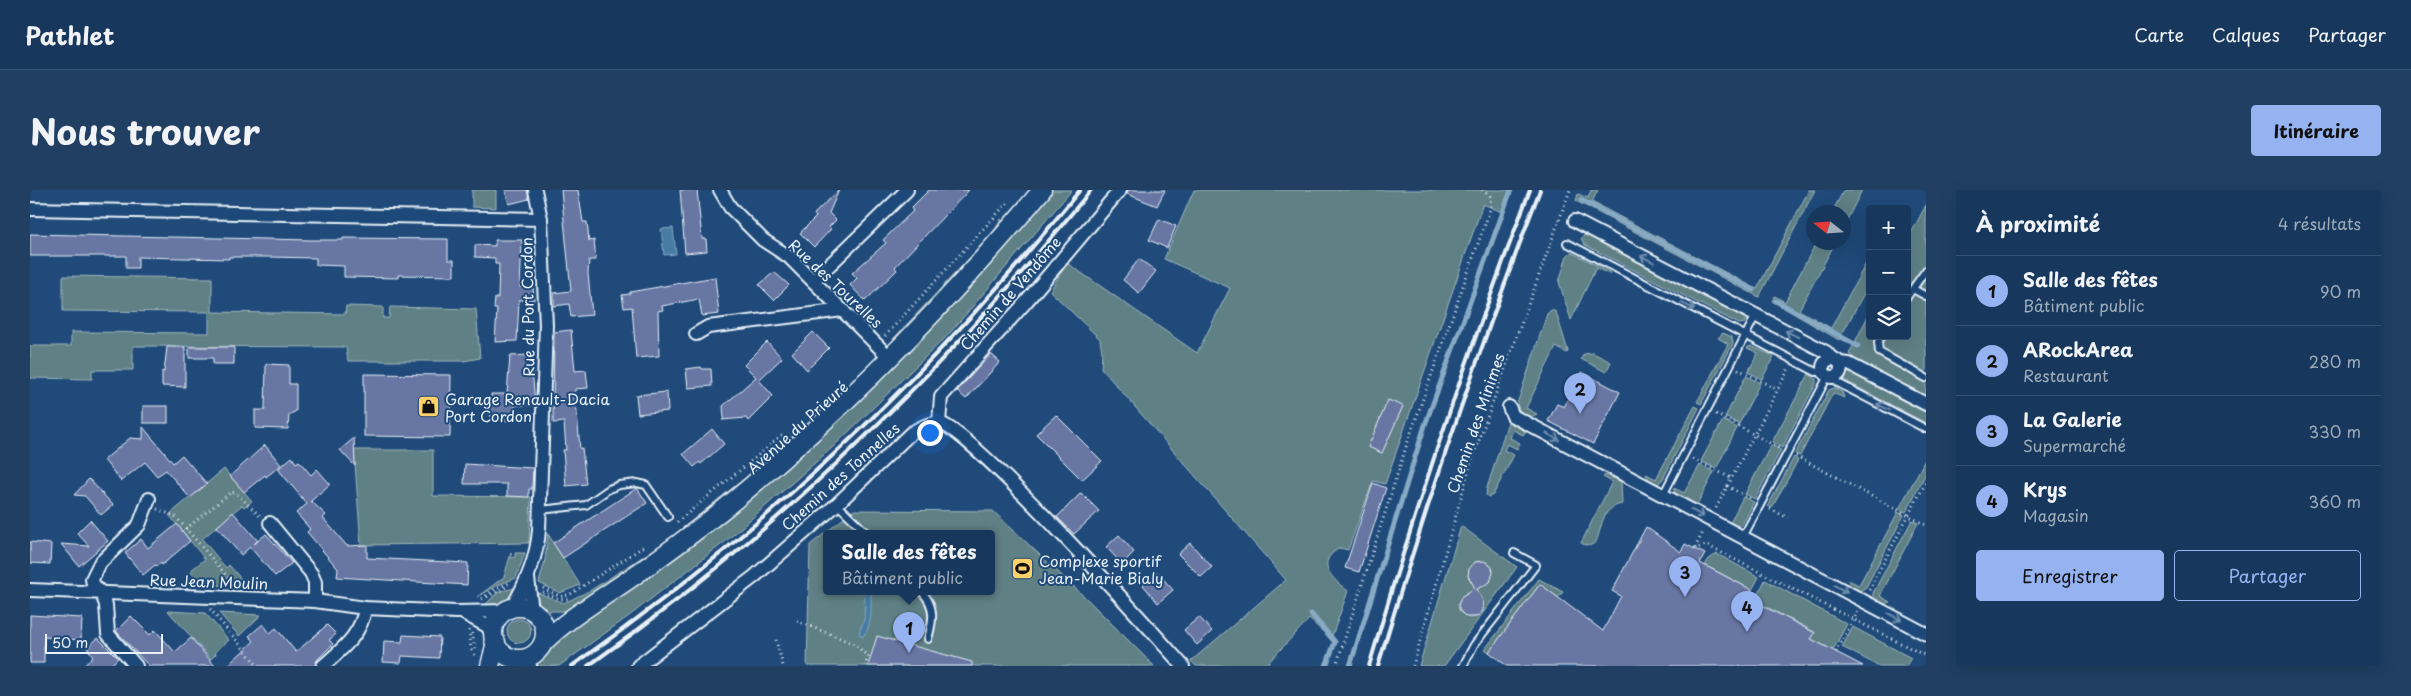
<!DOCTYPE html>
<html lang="fr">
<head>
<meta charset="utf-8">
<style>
  :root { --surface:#17385c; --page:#203f62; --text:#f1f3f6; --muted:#9eacbb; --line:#365272; --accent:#95b2f1 }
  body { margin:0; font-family:"Playpen Sans",sans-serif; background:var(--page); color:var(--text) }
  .controls { position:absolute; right:15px; top:15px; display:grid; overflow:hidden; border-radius:5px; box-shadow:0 5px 20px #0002 }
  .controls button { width:45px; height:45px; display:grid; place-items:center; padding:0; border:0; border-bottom:1px solid var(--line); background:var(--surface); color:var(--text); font:25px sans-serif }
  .compass { position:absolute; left:1776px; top:15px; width:45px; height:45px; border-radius:50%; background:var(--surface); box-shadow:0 5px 20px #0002; rotate:287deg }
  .scale { position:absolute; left:15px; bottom:12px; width:118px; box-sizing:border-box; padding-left:5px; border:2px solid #e8f1f8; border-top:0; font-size:14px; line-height:18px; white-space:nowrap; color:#e8f1f8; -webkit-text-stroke:4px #1f4a7a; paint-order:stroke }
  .you { position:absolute; left:899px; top:242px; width:18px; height:18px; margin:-12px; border:4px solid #fff; border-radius:50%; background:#1a73e8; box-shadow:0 0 0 8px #1a73e833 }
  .badge { display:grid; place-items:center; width:32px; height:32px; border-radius:50%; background:var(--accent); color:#111; font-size:16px; font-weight:700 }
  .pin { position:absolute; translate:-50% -41px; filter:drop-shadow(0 1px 2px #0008) }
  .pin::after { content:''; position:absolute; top:26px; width:18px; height:15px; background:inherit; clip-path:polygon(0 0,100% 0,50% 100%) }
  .popup { position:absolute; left:793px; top:340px; width:172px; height:65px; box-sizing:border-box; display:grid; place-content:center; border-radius:5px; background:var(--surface); filter:drop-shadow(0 1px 4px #0005); font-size:16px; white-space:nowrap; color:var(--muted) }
  .popup b { font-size:19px; color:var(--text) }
  .popup::after { content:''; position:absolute; left:50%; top:100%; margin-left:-10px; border:10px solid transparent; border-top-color:var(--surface) }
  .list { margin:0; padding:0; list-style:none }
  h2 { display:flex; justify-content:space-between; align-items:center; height:65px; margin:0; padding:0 20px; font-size:21px }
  h2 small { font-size:16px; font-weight:400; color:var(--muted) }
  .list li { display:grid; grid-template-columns:32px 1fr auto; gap:15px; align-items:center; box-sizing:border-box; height:70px; padding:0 20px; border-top:1px solid var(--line) }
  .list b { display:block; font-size:19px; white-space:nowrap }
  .list p { margin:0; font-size:16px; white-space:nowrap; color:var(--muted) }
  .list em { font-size:16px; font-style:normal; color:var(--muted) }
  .actions { display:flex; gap:10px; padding:15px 20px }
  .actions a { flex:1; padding:11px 0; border:1px solid var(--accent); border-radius:5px; text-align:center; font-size:18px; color:var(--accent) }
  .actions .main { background:var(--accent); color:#111 }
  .icon { flex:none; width:28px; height:28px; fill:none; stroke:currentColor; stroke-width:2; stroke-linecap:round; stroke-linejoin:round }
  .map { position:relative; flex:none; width:1896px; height:476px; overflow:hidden; border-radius:5px }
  header { display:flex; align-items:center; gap:30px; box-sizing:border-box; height:70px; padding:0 25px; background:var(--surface); border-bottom:1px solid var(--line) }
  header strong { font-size:24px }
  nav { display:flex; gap:28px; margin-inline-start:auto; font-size:18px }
  .intro { display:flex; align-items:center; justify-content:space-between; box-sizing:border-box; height:120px; padding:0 30px }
  h1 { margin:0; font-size:35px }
  .button { padding:12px 22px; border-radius:5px; background:var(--accent); color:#111; font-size:18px; font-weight:700 }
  main { display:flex; gap:30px; padding:0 30px }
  aside { flex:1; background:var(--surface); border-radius:5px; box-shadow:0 5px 20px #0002 }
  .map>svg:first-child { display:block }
  .green { fill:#5e8085; stroke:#a3b8be; fill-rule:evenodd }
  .water { fill:#467ba3; stroke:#87aac5 }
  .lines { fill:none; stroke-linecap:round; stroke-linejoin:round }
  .stream { stroke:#87aac5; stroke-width:5 }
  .building { fill:#6876a3; stroke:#e8f1f8 }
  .lane-casing { stroke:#e8f1f8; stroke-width:10 }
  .street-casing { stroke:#e8f1f8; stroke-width:16 }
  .secondary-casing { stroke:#e8f1f8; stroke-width:21 }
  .path { stroke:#e8f1f8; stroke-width:3; stroke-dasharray:1 4; stroke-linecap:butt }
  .lane { stroke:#1f4a7a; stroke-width:6 }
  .street { stroke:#1f4a7a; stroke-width:12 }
  .secondary { stroke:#1f4a7a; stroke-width:18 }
  .rail { stroke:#e8f1f8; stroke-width:4 }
  .oneway { stroke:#6f8dac }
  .labels { text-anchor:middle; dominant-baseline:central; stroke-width:4; stroke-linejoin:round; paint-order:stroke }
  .street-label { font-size:15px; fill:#e8f1f8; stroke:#1f4a7a }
  .poi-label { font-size:15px; fill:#e8f1f8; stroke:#1f4a7a; text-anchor:start }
</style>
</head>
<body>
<header>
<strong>Pathlet</strong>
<nav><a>Carte</a><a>Calques</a><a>Partager</a></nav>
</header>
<div class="intro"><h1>Nous trouver</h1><a class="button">Itinéraire</a></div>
<main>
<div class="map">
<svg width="1896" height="476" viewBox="0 0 1896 476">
  <rect width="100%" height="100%" fill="#1f4a7a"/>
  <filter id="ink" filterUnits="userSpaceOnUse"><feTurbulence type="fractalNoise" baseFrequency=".02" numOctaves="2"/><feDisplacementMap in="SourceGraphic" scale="10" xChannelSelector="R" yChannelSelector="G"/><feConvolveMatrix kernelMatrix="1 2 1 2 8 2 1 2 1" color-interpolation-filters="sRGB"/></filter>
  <g filter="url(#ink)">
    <!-- green -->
    <g class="green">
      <path d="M442,0h24v18l-24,-1z"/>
      <path d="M1021,0h21l-123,144 -116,113 -107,94 -97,75 -70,50h-21l-1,-5 8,-7 8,-14 80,-53 380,-351z"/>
      <path d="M1164,0h316l-8,22 -19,-8 -98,280 -12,-3 -25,69 -8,-2c-26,14 -8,31 8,43l-17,48 -22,-20 -44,47h-69l-5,-5 95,-81 -185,-212 1,-16 -2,-13 -50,-48 17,-28 130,90 33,-65 -66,-29z"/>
      <path d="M1561,0h7l-6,12 165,87 52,-99h6l-56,107 -183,-96 2,-7 10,4z"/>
      <path d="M1814,0h18l-18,36v-14h-12z"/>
      <path d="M1896,15v192l-70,-37 -7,-6 21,-42v24h37v-95z"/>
      <path d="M971,29l4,4 -106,113 -6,3 101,-107z"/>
      <path d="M1557,45l153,80 5,4v4l-6,1 -154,-79 -4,-6 3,-4z"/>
      <path d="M1786,53h19l-36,67 32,18 39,-72v26l-31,58 -67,-39 3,-5 10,6z"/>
      <path d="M1541,62l39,20 -1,2 -13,-6 -25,52 -12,-38 8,-26z"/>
      <path d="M33,86l149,2v34l133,2 1,-8 37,1v11h6l1,-11 86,2 4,49 -16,3h-116l-2,-14 -213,-1v24h-41v9l-62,-1v-32h41v-14l138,1v-21l-146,-1z"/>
      <path d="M1521,120l5,2 12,39 -1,2 -11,-6 -30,61 11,6 -6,3 -10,-4 -4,-9 30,-90z"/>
      <path d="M1693,143l9,4 1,7 -32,60 -4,-2 31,-58 -10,-6z"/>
      <path d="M1720,156l24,10 -12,23 -14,-7 10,-19 -11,-5z"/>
      <path d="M1563,163l18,9 -5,10 -25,-13 3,-5z"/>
      <path d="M1814,182l7,1 75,40v10l-80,-42 -4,-4z"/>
      <path d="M1779,184l7,5v5l-34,64 -10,-6z"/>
      <path d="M1716,186l14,7 -21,41 -14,-7z"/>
      <path d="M1804,198l8,4 2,6 -11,-5 -33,63 -5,-2 34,-64z"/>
      <path d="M1665,216l4,2 -36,71 -5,5c-5,0 -10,-4 -12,-10l10,5z"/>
      <path d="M1693,230l14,8 -21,41 -15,-8z"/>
      <path d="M1478,232l18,9 -3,4 -10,-5 -3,8 10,5 -3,6 -10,-5 -3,6 10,5 -21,40 -5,2 -2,-2 1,-7z"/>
      <path d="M1741,255l10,5 -26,49 -10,-5z"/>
      <path d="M324,260h79v46l98,1 -2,46 -168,2z"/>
      <path d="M1764,267l4,3 -26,48 -4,-2z"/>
      <path d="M1896,268v15l-20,39 -7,-3z"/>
      <path d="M1670,275l14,7 -17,33 -22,-12 -1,-5 10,5z"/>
      <path d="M194,279l28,32 -8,6 -2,-2 -40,34 24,29 3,-3 19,22 -47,-3 -11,-13 15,-12 -36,-44z"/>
      <path d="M720,284l2,2 -85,69 -84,56 -19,10h-15l-12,-8 -4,-12 31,12 27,-13 73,-47z"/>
      <path d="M1575,285l16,6 1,23c-21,4 -19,21 -26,38 -6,5 -9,4 -15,1l31,-61 -9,-5z"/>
      <path d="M1713,307l11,5 -12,23 -4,2 -8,-4z"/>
      <path d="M824,320l139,1 96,90 65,65h-347l3,-121zM796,344h166v58h-166z"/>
      <path d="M1868,322l6,3 -38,72 -6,4 -10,-5 -2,-6 11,5z"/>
      <path d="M1882,330l6,3 -38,73 10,6 -6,2 -11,-6v-5z"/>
      <path d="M1431,336l56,41 -73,99h-25zM1448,371l9,1 6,8 -3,12 -8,4 -9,-2 -5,-8 2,-10zM1432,406l21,5c2,10 -4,17 -14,17l-8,-5 -3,-8z"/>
      <path d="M518,344l32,51 -20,8 -21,-10 6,-23z"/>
      <path d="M481,363v5l4,-1v-4h10l-9,25 -18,7 -21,12 27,-20z"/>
      <path d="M1687,364l42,23 -7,13 -47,-25 4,-6z"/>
      <path d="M1509,389l24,13 -5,6 -18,-14 -51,68 -4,-3z"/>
      <path d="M1735,390l82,44 -14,26 -22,-11 4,-7 -60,-31z"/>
      <path d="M485,398c-8,15 -15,18 -32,19l15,-15z"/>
      <path d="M138,421l37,2 24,27 -14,12 1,2 -5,5z"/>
      <path d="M189,423l42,2 -22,21z"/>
      <circle cx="489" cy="441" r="12"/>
      <path d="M1823,437l58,31 -5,8h-27l-37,-19z"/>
    </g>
    <!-- water -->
    <g class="water">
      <path d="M643,38l3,26 -12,1 -3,-26z"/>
      <path d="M835,402h6c0,14 2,35 -9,45l-3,-4 5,-14z"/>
    </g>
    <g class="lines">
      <!-- stream -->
      <g class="stream">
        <path d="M1551,10l172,90"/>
        <path d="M1746,111l82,45"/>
        <path d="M1281,424l24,28 -9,24"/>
        <path d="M1320,476l75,-241 86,-235"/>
      </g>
    </g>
    <!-- building -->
    <g class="building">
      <path d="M475,0h22l2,9 -20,5z"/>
      <path d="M531,0h17l5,32h4l2,19 5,-1 2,20h-7l-1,13 4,42 -21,2 -2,-13 -15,2v-13l17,-2z"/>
      <path d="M650,0h17l5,49h4l1,12 -22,2z"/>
      <path d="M809,0l-10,23 7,7 -7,7 2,2 -17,18 -14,-14 16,-16 -2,-3z"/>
      <path d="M899,0h40l-74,77 2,3 -32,31 -15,-16 7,-7 -5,-5 34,-30 -3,-3 30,-29 -2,-3z"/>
      <path d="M1098,0h37l-8,16 -30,-12z"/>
      <path d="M1129,29l17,7 -9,22 -18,-8z"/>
      <path d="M0,44l282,6h31v-2l105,1v21h6v16l-56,-1v3l-54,-1v-11l-28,-1v-7l-48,-1h-39v2l-91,-2v11h-12v-12h-96z"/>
      <path d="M465,50h27l-2,47 13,1 1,12h-15l-2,41 -22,1 2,-33h-3l1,-11h3l1,-34h-4v-6l-20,-1v-12l20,1z"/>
      <path d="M1109,69l17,12 -17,22 -16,-13z"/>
      <path d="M744,82l15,13 -15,15 -15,-15z"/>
      <path d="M685,87l4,37 -17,2 -3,-17 -37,7 1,4 -5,1 1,45 -23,2 -4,-51 -8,1 -2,-13 8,-1v-2z"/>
      <path d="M541,140l4,41 11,-1 2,18 -13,1 5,60 2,-1 4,36 -20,2 -3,-36h3l-2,-28 -11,1 1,-91z"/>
      <path d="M783,142l16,16 -22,22 -15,-17z"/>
      <path d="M737,152l15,16 -23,22 14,16 -25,25 -2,-3 -24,2 2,-2 -1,-12 33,-29 -12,-12z"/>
      <path d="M137,157h18v40l-23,-1v-15l2,1z"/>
      <path d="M159,157h45v17h-21v-6h-24z"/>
      <path d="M961,164l9,8 -34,37 -9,-8z"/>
      <path d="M501,165l4,50h-20v16l-24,-1v-26h16l3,-38z"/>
      <path d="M236,174l23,1v19h7v27l-7,4 -1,14 -33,-1v-18h10z"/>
      <path d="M671,177l1,2h9l1,17 -24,2 -2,-19z"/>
      <path d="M1552,182l38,20 -27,52 -45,-23 9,-17 7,3z"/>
      <path d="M334,184l87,1 -1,62 -86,-1z"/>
      <path d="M637,202l1,19 -30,3 -2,-19z"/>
      <path d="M1358,210l15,6 -21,47 -14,-6z"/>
      <rect x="113" y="216" width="25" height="17"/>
      <path d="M1026,225l46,46 -20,19 -46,-46z"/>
      <path d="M113,237l30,36 9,-8 25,29 -17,14 -24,-28 -9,6 -12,-14 -24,19 -17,-21 26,-22 13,1z"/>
      <path d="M682,239l12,15 -23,20 -1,-2 -6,5 -11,-13z"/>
      <path d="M324,248l1,28 -15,-16z"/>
      <path d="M235,255l16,20 -15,12 -1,-2 -21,17 -14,-16z"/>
      <path d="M262,267l4,6 3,-2 12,14 6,-6 13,15 -19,17 15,14 -3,3 24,28 20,-1v13l101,5 -1,22 -130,-8 1,-8 -31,-37 3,-3 -14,-16 11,-9 -29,-35z"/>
      <path d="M435,274l68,4 -1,21h-3v8l-22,-1v-12h-43z"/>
      <path d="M59,289l24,26 -12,10 -16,-19 -11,-1z"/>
      <path d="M1343,293l13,5 -27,84 -14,-4z"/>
      <path d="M607,298l10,15 -84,55 -10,-15z"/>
      <path d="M1051,303l18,18 -25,23 -17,-17z"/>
      <path d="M203,322l25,29 -4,3 12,-10 26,29 -17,13 -25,-29 -9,8 -24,-28z"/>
      <path d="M60,330l18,21 -29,25 -18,-22 28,2 -12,-13z"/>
      <path d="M147,334l13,17 -28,24 -1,-2 -4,3 -2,-1 -12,10 -18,-22 16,-14 7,9z"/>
      <path d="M1616,337l35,25 4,-8 20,10 -5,9 52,27 -4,8 67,35 -4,6 52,27h-356l-18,-14 51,-68 63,47 18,-35 -9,-5z"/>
      <path d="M1089,345l15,17 -12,12 -16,-17z"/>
      <path d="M0,352l21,2 -1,20 -20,-1z"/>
      <path d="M1160,353l22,24 -11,10 -23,-23z"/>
      <path d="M1454,371l8,6 1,6 -3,9 -13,7 6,12v10l-7,6h-10l-6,-6 -2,-6 4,-9 13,-8 -7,-12 1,-7 6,-7z"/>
      <path d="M1127,382l16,18 -15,13 -15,-18z"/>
      <path d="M0,425l52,3 -1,22 -37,-3v26h-14z"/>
      <path d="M101,426l19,19 5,-5 20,22 16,-14 24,28h-66l-33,-35z"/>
      <path d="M1169,427l13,14 -15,14 -13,-15z"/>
      <path d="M233,434l7,9 6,-5 20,24 31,-27 9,9 -7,6 4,4 -16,16 -2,6h-88l27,-25 -5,-5z"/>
      <path d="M373,445l37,2 -1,21 -37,-2 -1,7 -18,-1 1,-21 18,1z"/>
      <path d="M847,446l95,26v4h-104z"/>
      <path d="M68,448l20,20 -8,8h-26l9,-10 -6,-8z"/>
    </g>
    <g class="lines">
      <defs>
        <g id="lane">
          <path d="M1537,53l249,129 8,-1"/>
          <path d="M1883,99l13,7"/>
          <path d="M1877,107l19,-27"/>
          <path d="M1851,146l-3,6 1,10 47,26"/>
          <path d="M1804,187l4,6 88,46"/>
          <path d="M1633,305l93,-180"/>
          <path d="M807,314l31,30"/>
          <path d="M510,320l46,-5 23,-16 10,-4 18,-2 9,2 22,32"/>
          <path d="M1713,347l85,-161"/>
          <path d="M892,402c14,15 11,29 6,47"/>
          <path d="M1433,476l11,-21 62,-80 -22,-12"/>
        </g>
        <g id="street">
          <path d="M690,0l10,17 33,33 26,17 100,100"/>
          <path d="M0,19l511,10"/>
          <path d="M1545,31l251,131 6,7"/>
          <path d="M783,91l94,-91"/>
          <path d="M666,144l12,-7 135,-17"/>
          <circle cx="1802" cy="178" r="9"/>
          <path d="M1810,173l9,1 77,40"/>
          <path d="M1479,217l4,9 413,218"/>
          <path d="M909,233l2,-26 84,-94 95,-113"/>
          <path d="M240,333l41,50 4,9v19"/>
          <path d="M498,388l4,33"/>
          <path d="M0,400l285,11 50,7 92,4 49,-1"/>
          <path d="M481,419c15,-25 26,-51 28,-79l7,-205 -5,-106 -6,-29"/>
          <path d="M435,424l22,12 7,11"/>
          <path d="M495,468l5,8"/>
          <path d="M106,476l-28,-32 -2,-29 -4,-11 -9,-10 -1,-5 8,-16 39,-38 10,-26"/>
          <path d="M293,476c19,-17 39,-32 42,-58"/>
          <path d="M608,476l117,-90 82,-72 74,-71c8,-5 19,-11 28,-10 31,5 212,207 244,243"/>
        </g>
        <g id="secondary">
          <circle cx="489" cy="443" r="26"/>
          <path d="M513,453c25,-25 56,-43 85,-63 33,-23 66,-47 97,-72 116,-95 221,-203 317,-318"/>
          <path d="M460,476l6,-24"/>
        </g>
      </defs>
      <!-- lane casing -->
      <use href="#lane" class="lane-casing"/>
      <!-- street casing -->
      <use href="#street" class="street-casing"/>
      <!-- secondary casing -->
      <use href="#secondary" class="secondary-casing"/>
      <!-- path -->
      <g class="path">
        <path d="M855,146l123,-134"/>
        <path d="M1708,179l40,21"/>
        <path d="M1686,224l63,34"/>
        <path d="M1766,266l130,69"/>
        <path d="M1663,269l38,19"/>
        <path d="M1697,296l26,14"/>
        <path d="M1686,318l73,-140"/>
        <path d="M127,319l18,7 59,68"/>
        <path d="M1740,319l18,9"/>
        <path d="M647,332l107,-88"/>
        <path d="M156,339l45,-37 5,1 24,23"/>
        <path d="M1665,358l8,-16"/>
        <path d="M1664,359l12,-4 220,111"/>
        <path d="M513,398l16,8 10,-1 77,-50"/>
        <path d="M1839,400l57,-108"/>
        <path d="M513,402l16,7h11"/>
        <path d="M457,407l21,-11"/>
        <path d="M452,409l14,-11 14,-5"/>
        <path d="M180,419l48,57"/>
        <path d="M767,431l58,23 13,13 -3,9"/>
        <path d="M439,440l2,19 5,8"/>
        <path d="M442,443l4,18"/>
        <path d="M746,450l7,26"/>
        <path d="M1806,462l22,-41"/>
        <path d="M1306,476l70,-219 85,-240 -1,-11 -8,-6"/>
        <path d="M1383,476l58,-204 99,-272"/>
      </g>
      <!-- lane -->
      <use href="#lane" class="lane"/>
      <!-- street -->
      <use href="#street" class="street"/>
      <!-- secondary -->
      <use href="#secondary" class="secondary"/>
      <!-- rail -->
      <g class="rail">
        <path d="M542,476c195,-137 358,-291 508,-476"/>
        <path d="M558,476c190,-134 356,-295 503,-476"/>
        <path d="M1339,476c47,-161 101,-320 161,-476"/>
        <path d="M1348,476c48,-161 102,-320 162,-476"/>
      </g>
    </g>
    <!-- one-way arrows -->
    <defs><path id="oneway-shaft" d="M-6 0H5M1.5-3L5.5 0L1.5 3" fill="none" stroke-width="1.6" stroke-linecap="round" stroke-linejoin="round" transform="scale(1.25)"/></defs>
    <g class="oneway">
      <use href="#oneway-shaft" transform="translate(1617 69) rotate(-153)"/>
      <use href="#oneway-shaft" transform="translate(1658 116) rotate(27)"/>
      <use href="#oneway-shaft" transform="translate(1762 144) rotate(-153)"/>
      <use href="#oneway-shaft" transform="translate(1853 217) rotate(-153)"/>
      <use href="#oneway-shaft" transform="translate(1523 247) rotate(28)"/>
      <use href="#oneway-shaft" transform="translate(1667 323) rotate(28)"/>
      <use href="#oneway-shaft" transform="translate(1811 399) rotate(28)"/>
      <use href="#oneway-shaft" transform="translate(1865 427) rotate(28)"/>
    </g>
  </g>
  <!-- icons -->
  <defs>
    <symbol id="shop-square" viewBox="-11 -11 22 22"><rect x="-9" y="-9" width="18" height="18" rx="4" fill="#ffd166" stroke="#1f4a7a"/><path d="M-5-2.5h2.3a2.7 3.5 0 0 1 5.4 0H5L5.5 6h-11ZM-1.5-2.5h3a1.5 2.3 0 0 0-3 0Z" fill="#111"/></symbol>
    <symbol id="stadium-square" viewBox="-11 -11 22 22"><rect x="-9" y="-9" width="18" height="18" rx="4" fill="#ffd166" stroke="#1f4a7a"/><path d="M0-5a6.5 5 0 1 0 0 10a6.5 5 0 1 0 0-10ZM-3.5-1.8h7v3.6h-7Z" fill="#111"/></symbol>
  </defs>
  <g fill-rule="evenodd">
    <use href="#shop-square" x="386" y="204" width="25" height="25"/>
    <use href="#stadium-square" x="980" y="366" width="25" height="25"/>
  </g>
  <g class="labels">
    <!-- street labels -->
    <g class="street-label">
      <text transform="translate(806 93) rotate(43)">Rue des Tourelles</text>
      <text transform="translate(980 103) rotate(-49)">Chemin de Vendôme</text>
      <text transform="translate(497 117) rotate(-91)">Rue du Port Cordon</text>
      <text transform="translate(1445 233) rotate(-71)">Chemin des Minimes</text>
      <text transform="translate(767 237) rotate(-42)">Avenue du Prieuré</text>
      <text transform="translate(810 286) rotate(-42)">Chemin des Tonnelles</text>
      <text transform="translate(179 391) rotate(2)">Rue Jean Moulin</text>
    </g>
    <!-- poi labels -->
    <g class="poi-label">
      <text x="415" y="208">Garage Renault-Dacia<tspan x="415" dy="17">Port Cordon</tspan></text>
      <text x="1009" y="370">Complexe sportif<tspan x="1009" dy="17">Jean-Marie Bialy</tspan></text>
    </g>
  </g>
</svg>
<div class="controls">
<button>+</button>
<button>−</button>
<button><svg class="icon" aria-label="layers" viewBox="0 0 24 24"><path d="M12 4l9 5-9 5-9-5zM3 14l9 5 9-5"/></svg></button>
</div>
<svg class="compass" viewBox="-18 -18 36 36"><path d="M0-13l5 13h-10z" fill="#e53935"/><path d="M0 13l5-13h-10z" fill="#9eacbb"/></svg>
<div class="scale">50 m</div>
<div class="you"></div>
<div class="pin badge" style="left:879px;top:463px">1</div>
<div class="popup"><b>Salle des fêtes</b>Bâtiment public</div>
<div class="pin badge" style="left:1550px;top:224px">2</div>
<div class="pin badge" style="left:1655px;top:407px">3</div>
<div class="pin badge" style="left:1717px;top:442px">4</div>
</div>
<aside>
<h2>À proximité<small>4 résultats</small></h2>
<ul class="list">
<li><span class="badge">1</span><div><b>Salle des fêtes</b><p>Bâtiment public</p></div><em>90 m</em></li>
<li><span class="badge">2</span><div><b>ARockArea</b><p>Restaurant</p></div><em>280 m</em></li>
<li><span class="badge">3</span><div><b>La Galerie</b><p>Supermarché</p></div><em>330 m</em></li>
<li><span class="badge">4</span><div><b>Krys</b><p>Magasin</p></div><em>360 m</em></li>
</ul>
<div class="actions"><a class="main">Enregistrer</a><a>Partager</a></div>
</aside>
</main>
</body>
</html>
